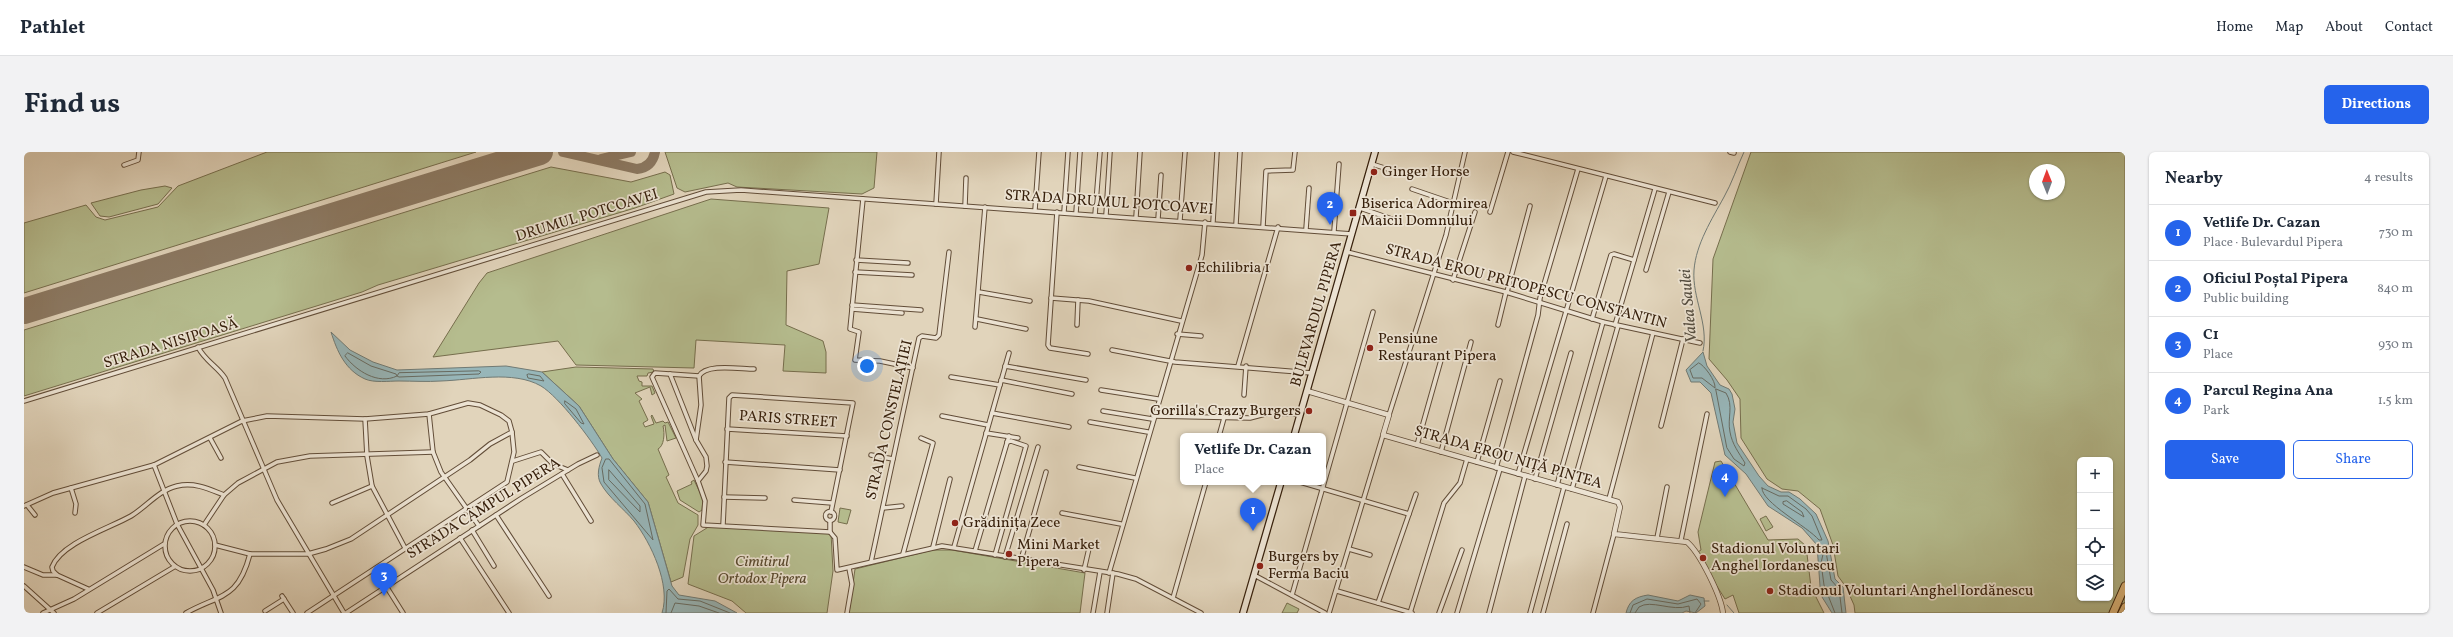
<!DOCTYPE html>
<html lang="en">
<head>
<meta charset="utf-8">
<style>
  :root { --surface:#fff; --page:#f2f2f3; --text:#1f2937; --muted:#747a83; --line:#e0e1e3; --accent:#2563eb }
  body { margin:0; font-family:Vollkorn,serif; background:var(--page); color:var(--text) }
  .controls { position:absolute; right:12px; bottom:12px; display:grid; overflow:hidden; border-radius:6px; box-shadow:0 1px 3px #0004 }
  .controls button { width:36px; height:36px; display:grid; place-items:center; padding:0; border:0; border-bottom:1px solid var(--line); background:var(--surface); color:var(--text); font:20px sans-serif }
  .compass { position:absolute; left:2005px; top:12px; width:36px; height:36px; border-radius:50%; background:var(--surface); box-shadow:0 1px 3px #0004; rotate:359deg }
  .you { position:absolute; left:843px; top:214px; width:14px; height:14px; margin:-10px; border:3px solid #fff; border-radius:50%; background:#1a73e8; box-shadow:0 0 0 6px #1a73e833 }
  .badge { display:grid; place-items:center; width:26px; height:26px; border-radius:50%; background:var(--accent); color:#fff; font-size:13px; font-weight:700 }
  .pin { position:absolute; translate:-50% -33px; filter:drop-shadow(0 1px 2px #0008) }
  .pin::after { content:''; position:absolute; top:21px; width:14px; height:12px; background:inherit; clip-path:polygon(0 0,100% 0,50% 100%) }
  .popup { position:absolute; left:1156px; top:281px; width:146px; height:52px; box-sizing:border-box; display:grid; place-content:center; border-radius:6px; background:var(--surface); filter:drop-shadow(0 1px 3px #0005); font-size:13px; white-space:nowrap; color:var(--muted) }
  .popup b { font-size:15px; color:var(--text) }
  .popup::after { content:''; position:absolute; left:50%; top:100%; margin-left:-8px; border:8px solid transparent; border-top-color:var(--surface) }
  .list { margin:0; padding:0; list-style:none }
  h2 { display:flex; justify-content:space-between; align-items:center; height:52px; margin:0; padding:0 16px; font-size:17px }
  h2 small { font-size:13px; font-weight:400; color:var(--muted) }
  .list li { display:grid; grid-template-columns:26px 1fr auto; gap:12px; align-items:center; box-sizing:border-box; height:56px; padding:0 16px; border-top:1px solid var(--line) }
  .list b { display:block; font-size:15px; white-space:nowrap }
  .list p { margin:0; font-size:13px; white-space:nowrap; color:var(--muted) }
  .list em { font-size:13px; font-style:normal; color:var(--muted) }
  .actions { display:flex; gap:8px; padding:12px 16px }
  .actions a { flex:1; padding:9px 0; border:1px solid var(--accent); border-radius:6px; text-align:center; font-size:14px; color:var(--accent) }
  .actions .main { background:var(--accent); color:#fff }
  .icon { flex:none; width:22px; height:22px; fill:none; stroke:currentColor; stroke-width:2; stroke-linecap:round; stroke-linejoin:round }
  .map { position:relative; flex:none; width:2101px; height:461px; overflow:hidden; border-radius:6px }
  header { display:flex; align-items:center; gap:24px; box-sizing:border-box; height:56px; padding:0 20px; background:var(--surface); border-bottom:1px solid var(--line) }
  header strong { font-size:19px }
  nav { display:flex; gap:22px; margin-inline-start:auto; font-size:14px }
  .intro { display:flex; align-items:center; justify-content:space-between; box-sizing:border-box; height:96px; padding:0 24px }
  h1 { margin:0; font-size:28px }
  .button { padding:10px 18px; border-radius:6px; background:var(--accent); color:#fff; font-size:14px; font-weight:700 }
  main { display:flex; gap:24px; padding:0 24px }
  aside { flex:1; background:var(--surface); border-radius:6px; box-shadow:0 1px 3px #0004 }
  .map>svg:first-child { display:block }
  .green { fill:#b5bc8e; stroke:#766e4d; fill-rule:evenodd }
  .water { fill:#97b6b9; stroke:#717a74 }
  .lines { fill:none; stroke-linecap:round; stroke-linejoin:round }
  .shore { stroke:#676b62; stroke-width:1 }
  .stream { stroke:#717a74; stroke-width:1 }
  .taxiway { stroke:#8c7a64; stroke-width:10 }
  .runway { stroke:#8c7a64; stroke-width:26 }
  .minor-casing { stroke:#624d38; stroke-width:5.5 }
  .tertiary-casing { stroke:#624d38; stroke-width:6 }
  .secondary-casing { stroke:#37200c; stroke-width:8 }
  .motorway-casing { stroke:#37200c; stroke-width:9 }
  .minor { stroke:#ece3d3; stroke-width:3.5 }
  .tertiary { stroke:#ece3d3; stroke-width:4.5 }
  .secondary { stroke:#ece3d3; stroke-width:5.5 }
  .motorway { stroke:#e0ba7e; stroke-width:7 }
  .poi-dot { fill:#8f2418; stroke:#ece3d3; stroke-width:1.5 }
  .labels { text-anchor:middle; dominant-baseline:central; stroke-width:3.5; stroke-linejoin:round; paint-order:stroke }
  .poi-label { font-size:15px; fill:#37200c; stroke:#ece3d3; text-anchor:start }
  .street-label { font-size:15px; fill:#37200c; stroke:#ece3d3 }
  .park-label { font-size:15px; font-style:italic; fill:#56472c; stroke:#ece3d3 }
  .water-label { font-size:16px; font-style:italic; fill:#544d40; stroke:#ece3d3 }
</style>
</head>
<body>
<header>
<strong>Pathlet</strong>
<nav><a>Home</a><a>Map</a><a>About</a><a>Contact</a></nav>
</header>
<div class="intro"><h1>Find us</h1><a class="button">Directions</a></div>
<main>
<div class="map">
<svg width="2101" height="461" viewBox="0 0 2101 461">
  <rect width="100%" height="100%" fill="#e1d4bb"/>
  <filter id="stains"><feTurbulence type="fractalNoise" baseFrequency=".005" numOctaves="4"/><feColorMatrix values="0 0 0 0 .2 0 0 0 0 .09 0 0 0 0 .02 0 0 0 .5 -.17"/></filter>
  <radialGradient id="worn" r=".72"><stop offset=".6" stop-color="#630" stop-opacity="0"/><stop offset="1" stop-color="#630" stop-opacity=".3"/></radialGradient>
  <!-- green -->
  <g class="green">
    <path d="M243,0h209l-452,141v-70l62,-18 10,12 9,3 53,-13 20,-21z"/>
    <path d="M641,0h212l-3,36 -12,6 -125,-7 -9,-4 -43,9 -8,-4z"/>
    <path d="M1727,0h374v461h-270l-1,-8 -8,-18 -8,-11 -5,-31 -13,-36 -22,-18 -16,-2 -15,-10 -26,-41 -1,-39 -13,-19 -18,-21 4,-100zM2011,18h24v24h-24zM2056,308h30v138h-30z"/>
    <path d="M527,15l80,15 34,-10 5,3 4,19 -39,14 -257,77 -16,7 -338,104v-66z"/>
    <path d="M141,34l7,2 -14,16 -49,13 -9,-1 -9,-13 50,-13z"/>
    <path d="M687,47l118,9 -10,56 -32,7 -1,54 37,16 3,11v21l-43,-2 2,-26 -89,-5 -2,28 -118,-3 -18,-24 -125,16 46,-74 8,-10z"/>
    <path d="M552,215l77,2 1,3 -6,1 -1,3h-10l2,5 3,1v4h10l3,7 -3,2 -2,-8 -15,6 7,6 -3,2 9,19 -5,3 2,4 9,-3 -3,-8 1,-1 4,8 7,-2 2,2 3,-1 8,16 -9,3 -2,-16 -2,1c2,8 1,20 -5,23l11,26 -3,2 12,26 20,12v10l-8,14 -7,38 -12,5 -23,-80 -35,-43 -34,-53 -37,-34z"/>
    <path d="M1697,309l47,79 30,-1 8,7 5,41 13,26h-85l-6,-18 -8,4 -29,-46 5,-3 -3,-18 17,-70z"/>
    <path d="M670,328l9,19 -1,11 -3,2 -19,-12 -3,-9 15,-7 -1,-2z"/>
    <path d="M816,356l11,2 -4,14 -9,-2z"/>
    <path d="M1742,364l7,11 -7,4 -6,-12z"/>
    <path d="M686,374l121,7 2,38 -6,42h-81l-14,-12 -44,-17 6,-48z"/>
    <path d="M909,398h19l133,23 -5,40h-231l6,-44z"/>
    <path d="M1263,451l12,6 -2,4h-15z"/>
  </g>
  <!-- water -->
  <g class="water">
    <path d="M307,180l19,18 23,12 24,8 109,-4 36,6 37,34 34,53 35,43 24,84 7,9 36,6 22,12h-75c9,-28 -11,-70 -28,-92 -10,-12 -25,-23 -33,-37 -5,-8 -2,-18 1,-26 -11,-19 -43,-61 -61,-72 -28,-16 -69,-6 -100,-5 -14,1 -28,0 -42,0 -10,0 -25,2 -34,-2 -20,-9 -28,-28 -34,-47z"/>
    <path d="M1679,200l4,14 13,19 9,4 3,5 3,15 -2,13 4,21 22,33 9,10 13,6h8l11,7 16,15 12,27 7,38 8,8 3,26h-14l-10,-16 -2,-11 -3,-41 -15,-17 -34,-22 -22,-32 -21,-19 -14,-62 -11,-11h-9l-5,-12z"/>
    <path d="M1624,443l30,6 12,-6 14,3 1,8 -9,7 -10,-2 -4,2h-56c3,-12 9,-16 22,-18z"/>
  </g>
  <g class="lines">
    <!-- shore -->
    <g class="shore">
      <path d="M324,201l23,13 25,8 1,2c-19,9 -41,-5 -52,-20z"/>
      <path d="M1675,211c5,2 17,18 16,25l-13,-10h-9l-3,-8z"/>
      <path d="M455,219l2,1 -2,2 -80,3 -2,-1 2,-3z"/>
      <path d="M505,222l11,2 4,5 -16,-3 -1,-3z"/>
      <path d="M1692,237l10,4c8,13 1,25 4,39 2,12 9,21 15,31l-1,3 -10,-7 -7,-11z"/>
      <path d="M541,249l11,8 8,15 -3,-1 -16,-19z"/>
      <path d="M582,307h3l36,45 8,36 -49,-58 -2,-14z"/>
      <path d="M585,318l31,36v6l-31,-32z"/>
      <path d="M1738,336l17,8h9l18,13 6,7 10,24h-3c-11,-13 -58,-38 -57,-52z"/>
      <path d="M1763,349l15,11 2,5 -21,-13v-2z"/>
      <path d="M642,461l1,-22 2,-2 9,10 22,2 30,12"/>
      <path d="M647,461l4,-10 24,3 20,7"/>
      <path d="M1606,461l3,-8 14,-6 31,5 19,-5 4,5 -6,9"/>
      <path d="M1611,461l4,-6c12,-8 33,5 50,-1l1,7"/>
      <path d="M1811,461l-11,-28 -3,-22 3,-13 2,2 5,28 8,9 3,24"/>
    </g>
    <!-- stream -->
    <g class="stream">
      <path d="M1679,199c6,-27 -11,-53 -9,-81 2,-26 18,-51 30,-73 8,-14 13,-30 20,-45"/>
      <path d="M1680,449h5"/>
      <path d="M1703,453l7,8"/>
    </g>
    <!-- taxiway -->
    <g class="taxiway">
      <path d="M539,0l74,17c10,-1 16,-7 18,-17"/>
      <path d="M577,7l30,-7"/>
    </g>
    <!-- runway -->
    <path class="runway" d="M0,159l516,-159"/>
    <defs>
      <g id="minor">
        <path d="M1489,0l202,51"/>
        <path d="M1706,0l4,1"/>
        <path d="M1348,12l25,8"/>
        <path d="M100,13l14,-5 1,-8"/>
        <path d="M1388,37l41,14"/>
        <path d="M839,47l-13,130 9,3 -4,28 25,1 33,7"/>
        <path d="M912,52l3,-52"/>
        <path d="M941,54l1,-28"/>
        <path d="M1336,56l32,11"/>
        <path d="M1011,58l4,-58"/>
        <path d="M1033,60l-9,133 2,3 38,6"/>
        <path d="M1040,60l4,-60"/>
        <path d="M1466,60l18,-60"/>
        <path d="M1052,61l4,-61"/>
        <path d="M1071,63l5,-63"/>
        <path d="M1082,63l4,-63"/>
        <path d="M1112,65l4,-65"/>
        <path d="M1134,67l3,-44"/>
        <path d="M1156,68l5,-68"/>
        <path d="M1189,70l4,-70"/>
        <path d="M1212,72l4,-72"/>
        <path d="M1239,74l3,-55 27,-1 2,-18"/>
        <path d="M1282,77l3,-41"/>
        <path d="M1310,79l5,-67"/>
        <path d="M1323,100l159,40 97,30 97,21"/>
        <path d="M832,108l52,3"/>
        <path d="M1622,118l23,-78"/>
        <path d="M831,120l57,3"/>
        <path d="M1429,128l22,-68"/>
        <path d="M955,140l51,9"/>
        <path d="M1483,140l23,-86"/>
        <path d="M1027,146l38,3 92,20"/>
        <path d="M828,153l69,5"/>
        <path d="M828,157l50,4"/>
        <path d="M953,167l49,10"/>
        <path d="M1568,167l19,-64 3,-1 20,6"/>
        <path d="M1053,173l1,-25"/>
        <path d="M1474,173l8,-33"/>
        <path d="M1591,173l40,-136"/>
        <path d="M951,175l10,-120"/>
        <path d="M1153,182l24,2"/>
        <path d="M174,195c7,14 19,19 27,31l52,122 67,113"/>
        <path d="M1088,198l63,12 137,11"/>
        <path d="M981,214l81,14"/>
        <path d="M1214,214l40,-139"/>
        <path d="M646,222l26,66"/>
        <path d="M675,224l2,29 -5,35 10,17 1,9 -1,5 -8,10 7,20 -2,24 127,7 5,6 2,32 105,-24 176,28 18,5 65,34"/>
        <path d="M675,224c7,-13 41,-7 55,-7"/>
        <path d="M927,225l49,8"/>
        <path d="M977,228l71,14"/>
        <path d="M1077,238l57,9"/>
        <path d="M1220,243l2,-29"/>
        <path d="M0,249l682,-209 35,-2 611,44"/>
        <path d="M1079,259l49,8"/>
        <path d="M968,261l77,14"/>
        <path d="M405,262l4,38 8,20 38,54"/>
        <path d="M1365,263l57,-180 19,-83"/>
        <path d="M918,264l46,9"/>
        <path d="M1129,264l97,2 19,-5 31,1"/>
        <path d="M341,267l2,37 5,30 33,62"/>
        <path d="M1066,270l58,10"/>
        <path d="M1637,274l22,-87"/>
        <path d="M703,277l120,7"/>
        <path d="M962,281l32,5"/>
        <path d="M1195,284l5,-18"/>
        <path d="M186,286l11,20"/>
        <path d="M1393,293l24,-85"/>
        <path d="M1417,300l30,-110"/>
        <path d="M847,303l22,4"/>
        <path d="M489,309l28,-9 12,12 15,6"/>
        <path d="M701,310l115,8"/>
        <path d="M1453,310l23,-81"/>
        <path d="M130,313l23,59 36,66 8,23"/>
        <path d="M1055,315l56,11"/>
        <path d="M1472,316l42,-153 2,-17 38,-129"/>
        <path d="M538,322l29,47"/>
        <path d="M1494,322l88,-298"/>
        <path d="M1511,327l36,-126"/>
        <path d="M674,329l-46,-104 3,-4 44,3"/>
        <path d="M1276,330l109,32"/>
        <path d="M1533,333l46,-163"/>
        <path d="M47,336l5,16 -1,9"/>
        <path d="M1548,337l46,-163"/>
        <path d="M700,345l41,1"/>
        <path d="M1585,347l44,-166"/>
        <path d="M770,348l38,3"/>
        <path d="M308,351l40,-17"/>
        <path d="M3,353l8,10"/>
        <path d="M0,354l29,-13 101,-28 88,-44 25,-5 98,3 64,-5 39,-11 12,2 21,10 8,6 3,11 -22,12 -20,16 -119,79 -25,10 -18,5h-58l-35,-9"/>
        <path d="M859,356l19,-2"/>
        <circle cx="806" cy="364" r="4.5"/>
        <path d="M1038,361l59,11"/>
        <path d="M472,363l53,81"/>
        <circle cx="166" cy="394" r="25"/>
        <path d="M180,373l20,-30 14,-12 39,-21 33,-6 123,-4"/>
        <path d="M699,373l6,-127 3,-3 121,8 -22,109"/>
        <path d="M448,378l22,36"/>
        <path d="M806,380v-11"/>
        <path d="M436,386l49,75"/>
        <path d="M1633,386l10,-51"/>
        <path d="M1657,388l26,-126"/>
        <path d="M909,395l17,-68"/>
        <path d="M930,395l55,-194"/>
        <path d="M1325,397l21,6"/>
        <path d="M951,399l34,-115"/>
        <path d="M879,402l30,-111 -12,-5"/>
        <path d="M971,403l31,-109 -15,-5 -4,1"/>
        <path d="M981,405l33,-110"/>
        <path d="M997,408l25,-88"/>
        <path d="M847,410l48,-224 3,-2 14,2 3,-3 10,-83"/>
        <path d="M0,415l19,8h14l31,14"/>
        <path d="M1060,418l6,-26"/>
        <path d="M1085,421l93,-318 3,-33"/>
        <path d="M33,423l-4,-4 -1,-4c9,-24 58,-39 79,-51 15,-9 28,-26 46,-30 18,-4 32,3 47,9"/>
        <path d="M1230,423l71,38"/>
        <path d="M0,434l30,27"/>
        <path d="M362,434l17,27"/>
        <path d="M1313,439l75,22"/>
        <path d="M1268,443l81,-283"/>
        <path d="M258,444l11,17"/>
        <path d="M1149,446l33,-116"/>
        <path d="M1354,451l38,-109"/>
        <path d="M241,459l19,-12"/>
        <path d="M19,461l31,-14 90,-55"/>
        <path d="M73,461l77,-46"/>
        <path d="M162,461c34,-19 52,-13 64,-59"/>
        <path d="M283,461l200,-131 7,-30 -2,-20"/>
        <path d="M322,461l176,-115 56,-34 19,-9"/>
        <path d="M823,461l5,-29 -3,-16"/>
        <path d="M1069,461l7,-41"/>
        <path d="M1083,461l6,-40"/>
        <path d="M1305,461l54,-178"/>
        <path d="M1386,461l34,-110 16,-20 7,-24"/>
        <path d="M1415,461l23,-63"/>
        <path d="M1433,461l43,-144"/>
        <path d="M1465,461l36,-137"/>
        <path d="M1506,461l34,-126"/>
        <path d="M1519,461l24,-89"/>
        <path d="M1569,461l21,-79"/>
      </g>
      <path id="tertiary" d="M1283,239l82,24 -6,20 235,67 2,5 -6,27 73,8c13,11 34,54 36,71"/>
      <g id="secondary">
        <path d="M1270,284l81,-284"/>
        <path d="M1219,461l38,-131"/>
      </g>
      <g id="motorway">
        <path d="M2089,461l12,-27"/>
        <path d="M2098,461l3,-6"/>
      </g>
    </defs>
    <!-- minor casing -->
    <use href="#minor" class="minor-casing"/>
    <!-- tertiary casing -->
    <use href="#tertiary" class="tertiary-casing"/>
    <!-- secondary casing -->
    <use href="#secondary" class="secondary-casing"/>
    <!-- motorway casing -->
    <use href="#motorway" class="motorway-casing"/>
    <!-- minor -->
    <use href="#minor" class="minor"/>
    <!-- tertiary -->
    <use href="#tertiary" class="tertiary"/>
    <!-- secondary -->
    <use href="#secondary" class="secondary"/>
    <!-- motorway -->
    <use href="#motorway" class="motorway"/>
  </g>
  <!-- markers -->
  <g class="poi-dot">
    <circle cx="1350" cy="20" r="4"/>
    <rect x="1325" y="57" width="8" height="8" rx="2"/>
    <circle cx="1165" cy="116" r="4"/>
    <circle cx="1346" cy="196" r="4"/>
    <circle cx="1285" cy="259" r="4"/>
    <circle cx="931" cy="371" r="4"/>
    <circle cx="985" cy="402" r="4"/>
    <circle cx="1679" cy="406" r="4"/>
    <circle cx="1236" cy="414" r="4"/>
    <circle cx="1746" cy="439" r="4"/>
  </g>
  <g class="labels">
    <!-- poi labels -->
    <g class="poi-label">
      <text x="1358" y="20">Ginger Horse</text>
      <text x="1337" y="52">Biserica Adormirea<tspan x="1337" dy="17">Maicii Domnului</tspan></text>
      <text x="1173" y="116">Echilibria 1</text>
      <text x="1354" y="187">Pensiune<tspan x="1354" dy="17">Restaurant Pipera</tspan></text>
      <text x="1277" y="259" text-anchor="end">Gorilla's Crazy Burgers</text>
      <text x="939" y="371">Grădinița Zece</text>
      <text x="993" y="393">Mini Market<tspan x="993" dy="17">Pipera</tspan></text>
      <text x="1687" y="397">Stadionul Voluntari<tspan x="1687" dy="17">Anghel Iordanescu</tspan></text>
      <text x="1244" y="405">Burgers by<tspan x="1244" dy="17">Ferma Baciu</tspan></text>
      <text x="1754" y="439">Stadionul Voluntari Anghel Iordănescu</text>
    </g>
    <!-- street labels -->
    <g class="street-label">
      <text transform="translate(1085 51) rotate(4)">STRADA DRUMUL POTCOAVEI</text>
      <text transform="translate(563 64) rotate(-17)">DRUMUL POTCOAVEI</text>
      <text transform="translate(1502 135) rotate(15)">STRADA EROU PRITOPESCU CONSTANTIN</text>
      <text transform="translate(1293 162) rotate(-74)">BULEVARDUL PIPERA</text>
      <text transform="translate(147 192) rotate(-17)">STRADA NISIPOASĂ</text>
      <text transform="translate(764 268) rotate(4)">PARIS STREET</text>
      <text transform="translate(866 268) rotate(-77)">STRADA CONSTELAȚIEI</text>
      <text transform="translate(1484 306) rotate(16)">STRADA EROU NIȚĂ PINTEA</text>
      <text transform="translate(460 357) rotate(-32)">STRADA CÂMPUL PIPERA</text>
    </g>
    <!-- park labels -->
    <g class="park-label">
      <text x="738" y="410">Cimitirul<tspan x="738" dy="17">Ortodox Pipera</tspan></text>
    </g>
    <!-- water labels -->
    <g class="water-label">
      <text transform="translate(1665 154) rotate(-95)">Valea Saulei</text>
    </g>
  </g>
  <rect width="100%" height="100%" filter="url(#stains)"/>
  <rect width="100%" height="100%" fill="url(#worn)"/>
</svg>
<div class="controls">
<button>+</button>
<button>−</button>
<button><svg class="icon" aria-label="locate" viewBox="0 0 24 24"><circle cx="12" cy="12" r="6"/><path d="M12 2v4M12 18v4M2 12h4M18 12h4"/></svg></button>
<button><svg class="icon" aria-label="layers" viewBox="0 0 24 24"><path d="M12 4l9 5-9 5-9-5zM3 14l9 5 9-5"/></svg></button>
</div>
<svg class="compass" viewBox="-18 -18 36 36"><path d="M0-13l5 13h-10z" fill="#e53935"/><path d="M0 13l5-13h-10z" fill="#747a83"/></svg>
<div class="you"></div>
<div class="pin badge" style="left:1229px;top:379px">1</div>
<div class="popup"><b>Vetlife Dr. Cazan</b>Place</div>
<div class="pin badge" style="left:1306px;top:73px">2</div>
<div class="pin badge" style="left:360px;top:444px">3</div>
<div class="pin badge" style="left:1701px;top:345px">4</div>
</div>
<aside>
<h2>Nearby<small>4 results</small></h2>
<ul class="list">
<li><span class="badge">1</span><div><b>Vetlife Dr. Cazan</b><p>Place · Bulevardul Pipera</p></div><em>730 m</em></li>
<li><span class="badge">2</span><div><b>Oficiul Poștal Pipera</b><p>Public building</p></div><em>840 m</em></li>
<li><span class="badge">3</span><div><b>C1</b><p>Place</p></div><em>930 m</em></li>
<li><span class="badge">4</span><div><b>Parcul Regina Ana</b><p>Park</p></div><em>1.5 km</em></li>
</ul>
<div class="actions"><a class="main">Save</a><a>Share</a></div>
</aside>
</main>
</body>
</html>
